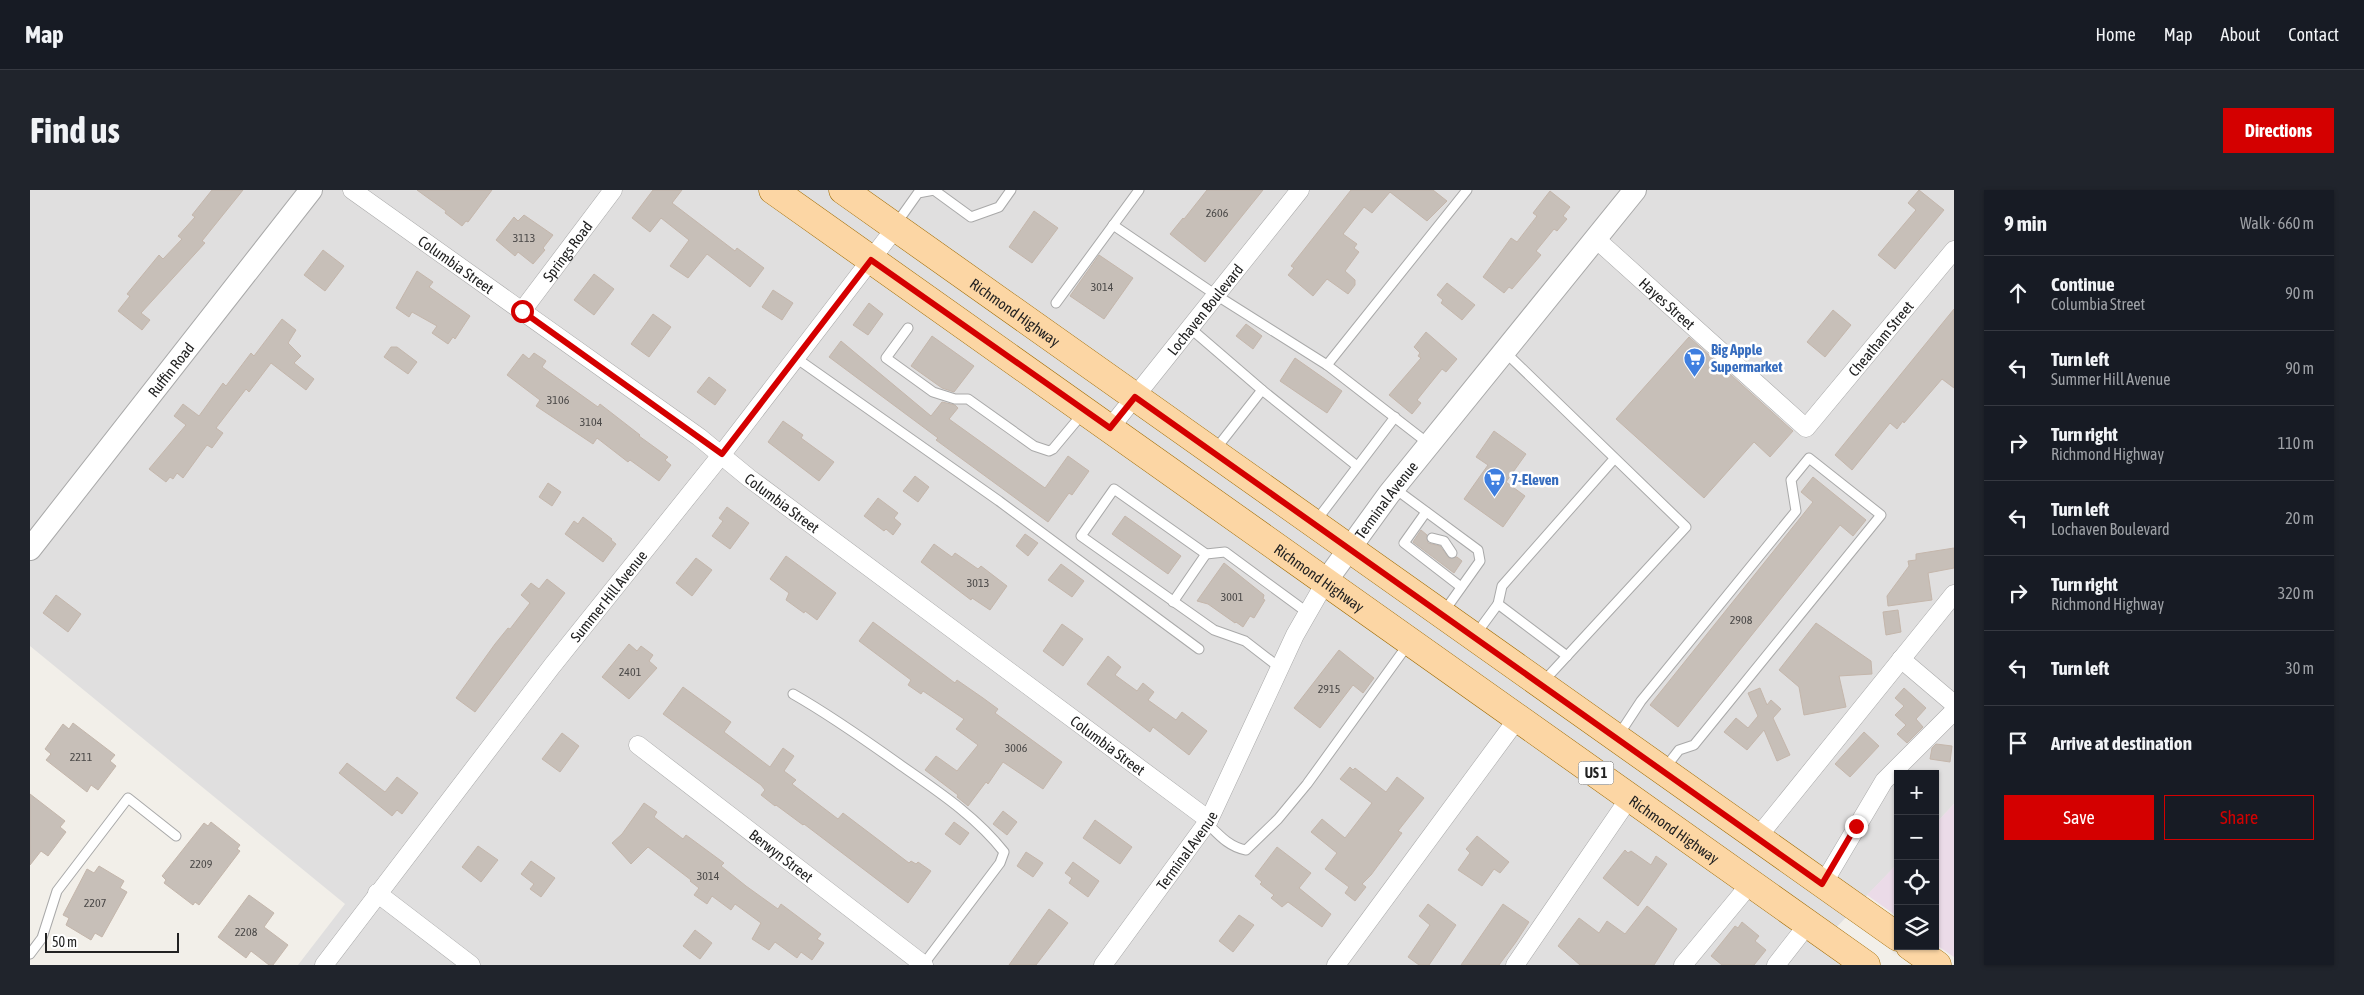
<!DOCTYPE html>
<html lang="en">
<head>
<meta charset="utf-8">
<style>
  :root { --surface:#171b24; --page:#20242c; --text:#f1f3f6; --muted:#9ea1a6; --line:#363941; --accent:#d40000 }
  body { margin:0; font-family:"Asap Condensed",sans-serif; background:var(--page); color:var(--text) }
  .controls { position:absolute; right:15px; bottom:15px; display:grid; overflow:hidden; border-radius:0px; box-shadow:0 1px 4px #0004 }
  .controls button { width:45px; height:45px; display:grid; place-items:center; padding:0; border:0; border-bottom:1px solid var(--line); background:var(--surface); color:var(--text); font:25px sans-serif }
  .scale { position:absolute; left:15px; bottom:12px; width:134px; box-sizing:border-box; padding-left:5px; border:2px solid #222; border-top:0; font-size:14px; line-height:18px; white-space:nowrap; color:#222; -webkit-text-stroke:4px #fff; paint-order:stroke }
  .stop { position:absolute; width:15px; height:15px; margin:-11px; border:4px solid #d40000; border-radius:50%; background:#fff }
  .stop.end { background:#d40000; border-color:#fff; box-shadow:0 1px 5px #0008 }
  .list { margin:0; padding:0; list-style:none }
  h2 { display:flex; justify-content:space-between; align-items:center; height:65px; margin:0; padding:0 20px; font-size:21px }
  h2 small { font-size:16px; font-weight:400; color:var(--muted) }
  .list li { display:grid; grid-template-columns:32px 1fr auto; gap:15px; align-items:center; box-sizing:border-box; height:75px; padding:0 20px; border-top:1px solid var(--line) }
  .list b { display:block; font-size:19px; white-space:nowrap }
  .list p { margin:0; font-size:16px; white-space:nowrap; color:var(--muted) }
  .list em { font-size:16px; font-style:normal; color:var(--muted) }
  .actions { display:flex; gap:10px; padding:15px 20px }
  .actions a { flex:1; padding:11px 0; border:1px solid var(--accent); border-radius:0px; text-align:center; font-size:18px; color:var(--accent) }
  .actions .main { background:var(--accent); color:#fff }
  .icon { flex:none; width:28px; height:28px; fill:none; stroke:currentColor; stroke-width:2; stroke-linecap:round; stroke-linejoin:round }
  .map { position:relative; flex:none; width:1924px; height:775px; overflow:hidden; border-radius:0px }
  header { display:flex; align-items:center; gap:30px; box-sizing:border-box; height:70px; padding:0 25px; background:var(--surface); border-bottom:1px solid var(--line) }
  header strong { font-size:24px }
  nav { display:flex; gap:28px; margin-inline-start:auto; font-size:18px }
  .intro { display:flex; align-items:center; justify-content:space-between; box-sizing:border-box; height:120px; padding:0 30px }
  h1 { margin:0; font-size:35px }
  .button { padding:12px 22px; border-radius:0px; background:var(--accent); color:#fff; font-size:18px; font-weight:700 }
  main { display:flex; gap:30px; padding:0 30px }
  aside { flex:1; background:var(--surface); border-radius:0px; box-shadow:0 1px 4px #0004 }
  .map>svg:first-child { display:block }
  .residential { fill:#e0dfdf }
  .industrial { fill:#ebdbe8 }
  .building { fill:#c7bfb8; stroke:#c4b6ab }
  .lines { fill:none; stroke-linecap:round; stroke-linejoin:round }
  .service-casing { stroke:#a9a9a9; stroke-width:11 }
  .minor-casing { stroke:#a9a9a9; stroke-width:19 }
  .tertiary-casing { stroke:#a9a9a9; stroke-width:24 }
  .primary-casing { stroke:#a06b00; stroke-width:29 }
  .service { stroke:#fff; stroke-width:9 }
  .minor { stroke:#fff; stroke-width:18 }
  .tertiary { stroke:#fff; stroke-width:22 }
  .primary { stroke:#fcd6a4; stroke-width:28 }
  .route { stroke:#d40000; stroke-width:6 }
  .labels { text-anchor:middle; dominant-baseline:central; stroke-width:5; stroke-linejoin:round; paint-order:stroke }
  .number-label { font-size:12px; fill:#4b4948 }
  .shield { fill:#fff; stroke:#646464; stroke-width:1 }
  .shield-label { font-size:14px; font-weight:bold; fill:#222 }
  .street-label { font-size:15px; fill:#222; stroke:#fff }
  .shop-label { font-size:15px; font-weight:bold; fill:#366cbe; stroke:#fff; text-anchor:start }
</style>
</head>
<body>
<header>
<strong>Map</strong>
<nav><a>Home</a><a>Map</a><a>About</a><a>Contact</a></nav>
</header>
<div class="intro"><h1>Find us</h1><a class="button">Directions</a></div>
<main>
<div class="map">
<svg width="1924" height="775" viewBox="0 0 1924 775">
  <rect width="100%" height="100%" fill="#f2efe9"/>
  <!-- residential -->
  <path class="residential" d="M0,0h1924v614l-19,20v-50h-37v89l-66,69 45,33h-1579l47,-61 -315,-258z"/>
  <!-- industrial -->
  <g class="industrial">
    <path d="M1924,614v153l-19,-13v-120z"/>
    <path d="M1868,673v54l-31,-22z"/>
  </g>
  <!-- building -->
  <g class="building">
    <path d="M182,0h31l-41,51 3,2 -64,70 9,7 -8,10 -24,-19 12,-15 -3,-2 32,-39 4,4 19,-20 -4,-3 17,-19 -3,-2z"/>
    <path d="M387,0h75l-24,32 -2,-1 -4,5 -17,-13 1,-2z"/>
    <path d="M623,0h29l-10,13 63,48 2,-3 27,20 -14,19 -43,-33 -19,24 -18,-12 19,-26 -28,-22 -11,14 -18,-14z"/>
    <path d="M1177,0h56l-58,72 -35,-28 13,-16 1,1z"/>
    <path d="M1321,0h82l14,11 -20,20 -37,-29 -18,21 -8,-6 -21,27 14,10 -3,4 5,4 -14,19 10,9v5l-7,9 -21,-15 -14,17 -25,-21 6,-7 -3,-2z"/>
    <path d="M1889,0l25,20 -49,59 -17,-14 38,-45 -8,-7z"/>
    <path d="M1520,1l20,16 -7,9 4,3 -10,12 -3,-2 -18,22 5,4 -29,34 -3,-2 -5,6 -21,-16 28,-39 6,4 20,-26 -4,-3z"/>
    <path d="M1004,21l24,17 -26,35 -23,-16z"/>
    <path d="M494,25l29,20 -10,13 2,2 -12,14 -15,-12 -3,4 -19,-16 18,-23 4,4z"/>
    <path d="M293,60l21,16 -19,25 -21,-16z"/>
    <path d="M1069,65l34,23 -29,41 -34,-23z"/>
    <path d="M387,81l16,11 -4,5 41,29 -15,23 -2,-2 -5,7 -16,-11 5,-7 -25,-14 -3,5 -13,-9z"/>
    <path d="M564,84l20,15 -20,26 -20,-15z"/>
    <path d="M1417,93l28,22 -13,15 -21,-17 2,-3 -6,-5z"/>
    <path d="M743,100l20,13 -11,17 -20,-13z"/>
    <path d="M839,113l14,11 -15,21 -15,-10z"/>
    <path d="M1924,119v79l-12,-9 -38,44 -1,-2 -6,8 -7,-6 -38,47 -17,-15z"/>
    <path d="M1803,120l18,15 -26,32 -18,-15z"/>
    <path d="M623,124l18,13 -22,30 -18,-13z"/>
    <path d="M252,129l14,11 -8,13 13,13 -7,7 20,16 -8,11 -35,-27 -22,29 -3,-3 -30,39 7,5 -11,15 -5,-3 -24,33 -6,-5 -4,6 -3,-2 -4,5 -17,-13 37,-44 -12,-9 9,-12 16,12 24,-33 3,3 25,-33 3,3z"/>
    <path d="M1216,134l16,12 -9,13 -17,-13z"/>
    <path d="M1396,142l31,27 -11,13 -4,-3 -25,31 4,3 -9,11 -23,-19 32,-37 -3,-2 2,-3 -6,-6z"/>
    <path d="M902,146l42,30 -20,26 -12,-4 -31,-22z"/>
    <path d="M1659,147l104,94 -23,26 -16,-15 -50,56 -88,-79z"/>
    <path d="M811,151l90,75 11,-14 13,3 3,3 -9,11 96,69 23,-32 21,15 -17,24 -3,-2 -21,29 -112,-82 2,-2 -109,-81z"/>
    <path d="M361,157h6l20,15 -9,12 -24,-17z"/>
    <path d="M504,163l12,8 -4,6 56,40 2,-3 40,31 -1,1 29,21 -3,3 6,5 -12,16 -29,-21 -2,2 -31,-24 -4,6 -57,-38 4,-6 -33,-25 16,-21 6,5z"/>
    <path d="M1265,168l47,33 -15,22 -47,-32z"/>
    <path d="M679,187l17,13 -11,15 -18,-13z"/>
    <path d="M753,231l20,14 -2,3 33,24 -15,19 -51,-39z"/>
    <path d="M1464,241l32,23 -20,28 19,14 -22,31 -39,-28 24,-34 -12,-8z"/>
    <path d="M885,286l14,11 -11,15 -15,-11z"/>
    <path d="M1783,287l53,43 -13,16 -13,-11 -162,202 -28,-22 163,-203 -12,-10z"/>
    <path d="M518,293l13,9 -9,14 -13,-9z"/>
    <path d="M848,308l20,15 -4,5 7,6 -8,11 -7,-6 -2,2 -20,-15z"/>
    <path d="M697,317l22,16 -19,26 -18,-13 11,-15 -4,-3z"/>
    <path d="M1095,326l56,40 -13,18 -56,-40z"/>
    <path d="M553,327l29,22 -1,1 5,4 -13,18 -38,-28 9,-13 4,3z"/>
    <path d="M1391,340l6,5 1,8 12,3 9,12 8,-1 5,4 -8,12 -41,-31z"/>
    <path d="M995,344l13,9 -10,13 -12,-10z"/>
    <path d="M904,354l18,13 3,-4 23,16 3,-3 26,20 -17,24 -18,-12 -1,2 -50,-38z"/>
    <path d="M1924,358v20l-26,5 4,27 -44,6 -1,-10 22,-30 -1,-5 8,-1v-6z"/>
    <path d="M756,366l50,37 -19,27 -12,-9 -1,2 -18,-13 3,-7 -19,-14z"/>
    <path d="M666,368l16,12 -20,26 -16,-13z"/>
    <path d="M1194,373l40,32 -1,4 2,1 -11,18 -4,-2 -7,11 -7,-5 -1,1 -27,-19 -11,-3z"/>
    <path d="M1031,374l23,17 -12,16 -24,-17z"/>
    <path d="M517,389l18,14 -90,119 -19,-14 39,-54 13,-16 2,1 20,-26 -9,-8 10,-12 8,6z"/>
    <path d="M26,405l25,19 -13,18 -25,-19z"/>
    <path d="M1868,420l3,22 -15,3 -3,-23z"/>
    <path d="M843,432l82,61 2,-3 26,18 15,11 -3,4 67,49 -19,27 -40,-27 -15,22 -2,-2 -18,24 -11,-9 1,-2 -33,-25 11,-14 21,15 21,-26 -22,-16 8,-10 -41,-28 -2,3 -13,-9 3,-5 -52,-39z"/>
    <path d="M1786,433l55,38 1,13 -33,2 7,31 -42,8 -5,-28 -20,-17z"/>
    <path d="M1032,434l21,15 -20,27 -20,-15z"/>
    <path d="M599,454l8,7 4,-5 12,9 -4,6 8,7 -28,31 -27,-22z"/>
    <path d="M1309,460l35,28 -11,15 -10,-8 -33,43 -26,-20z"/>
    <path d="M1078,466l13,11 -6,8 22,16 6,-8 11,9 -6,8 28,20 6,-8 25,19 -18,24 -36,-28 -3,5 -13,-10 -50,-38z"/>
    <path d="M653,497l48,35 -7,10 46,35 13,-19 11,8 -10,15 12,9 -4,4 46,35 5,-6 66,50 2,-2 5,3 2,-2 13,9 -23,32 -104,-79 -1,1 -27,-20 -1,1 -14,-11 4,-5 -4,-5 -98,-71z"/>
    <path d="M1730,498l7,17 4,-5 10,9 -8,9 17,37 -13,6 -13,-31 -17,20 -23,-18 12,-14 12,10 10,-12 -10,-23z"/>
    <path d="M1874,498l22,20 -10,11 7,8 -16,16 -10,-9 9,-9 -11,-10 9,-9 -9,-8z"/>
    <path d="M43,533l42,32 -5,6 6,5 -18,24 -7,-5 -4,7 -41,-32 5,-6 -6,-5 18,-25 6,5z"/>
    <path d="M1834,542l15,14 -29,31 -15,-13z"/>
    <path d="M532,543l17,13 -19,26 -18,-13z"/>
    <path d="M1906,554l16,2 -2,16 -20,-3 2,-11z"/>
    <path d="M317,573l38,29 12,-15 21,16 -16,21 -5,-4 -5,6 -53,-43z"/>
    <path d="M1320,577l3,3 2,-2 31,24 11,-15 27,21 -26,33 4,2 -31,42 -9,9 4,3 -11,14 -10,-8 4,-6 -24,-18 12,-16 -26,-21 11,-13 23,19 27,-35 -32,-24z"/>
    <path d="M0,604l35,27 -5,6 6,5 -18,24 -7,-5 -11,14z"/>
    <path d="M614,613l13,9 -3,5 29,22 3,-4 38,28 -3,3 25,20 32,23 3,-5 40,30 -4,5 7,4 -12,17 -11,-8 -4,6 -22,-16 -6,8 -17,-11 9,-16 -26,-19 -4,6 -19,-14 -5,8 -13,-9 5,-7 -9,-7 1,-1 -43,-33 -17,17 -19,-21 10,-9z"/>
    <path d="M973,621l14,11 -10,13 -14,-11z"/>
    <path d="M1065,630l37,27 -12,17 -37,-26z"/>
    <path d="M181,632l29,23 -3,4 3,2 -41,54 -4,-3 -2,3 -29,-22 2,-3 -4,-4 42,-53 4,3z"/>
    <path d="M924,632l15,11 -9,12 -15,-11z"/>
    <path d="M1447,646l32,26 -9,11 -6,-4 -12,17 -24,-16 12,-17 -4,-4z"/>
    <path d="M448,656l20,14 -17,22 -19,-15z"/>
    <path d="M1247,657l34,26 -12,15 32,26 -9,13 -34,-25 -6,5 -11,-9 3,-3 -14,-11 2,-2 -7,-6z"/>
    <path d="M1595,660l3,3 3,-2 20,14 5,-9 11,8 -29,42 -35,-28z"/>
    <path d="M996,662l17,11 -10,14 -16,-11z"/>
    <path d="M501,671l24,17 -14,19 -11,-8 4,-5 -13,-10z"/>
    <path d="M1043,672l26,19 -11,16 -19,-14 3,-5 -7,-5z"/>
    <path d="M69,676l25,15 -4,7 7,4 -25,45 -7,-4 -4,7 -25,-15 3,-7 -6,-3 24,-46 7,4z"/>
    <path d="M219,705l25,18 -10,14 24,18 -15,20h-4l-18,-14 -5,7 -28,-21z"/>
    <path d="M1398,714l28,21 -27,40h-10l-11,-8 22,-32 -11,-9z"/>
    <path d="M1473,714l26,18 -13,20 -17,23h-38z"/>
    <path d="M1617,716l30,23 -23,36h-74l-22,-19 21,-28 20,15 8,-12 18,13z"/>
    <path d="M1019,719l19,14 -32,42h-27z"/>
    <path d="M1209,725l15,10 -21,27 -14,-11z"/>
    <path d="M1712,732l17,14 -4,5 11,9 -12,15h-32l-11,-9 24,-30 3,2z"/>
    <path d="M665,740l17,13 -12,16 -17,-13z"/>
  </g>
  <g class="lines">
    <defs>
      <g id="service">
        <path d="M866,34l22,-31 16,-3 37,27 28,-10 12,-17"/>
        <path d="M1083,35l103,70 111,70 140,-175"/>
        <path d="M1026,113l83,-113"/>
        <path d="M878,138l-22,30 47,34 22,7h13l66,47 15,5 4,-2 30,-36"/>
        <path d="M1160,138l72,62"/>
        <path d="M1475,162l181,175 -144,156"/>
        <path d="M766,168l203,143 200,148"/>
        <path d="M1297,175l102,79"/>
        <path d="M1185,260l47,-60 95,76"/>
        <path d="M1364,298l84,62 2,11 -37,52"/>
        <path d="M1396,322l-22,31 57,44"/>
        <path d="M1286,331l79,-104"/>
        <path d="M1402,348l12,3 8,12"/>
        <path d="M1143,412l33,-48"/>
        <path d="M1468,414l4,-18 112,-127"/>
        <path d="M1446,444l22,-30 69,52"/>
        <path d="M1250,478l-35,-27 -31,-11 -133,-94 33,-47 92,65 19,-2 83,61"/>
        <path d="M763,504c37,21 71,45 106,70 37,26 77,52 105,88l-4,11 -77,102"/>
        <path d="M1588,546l23,-35 155,-190 -5,-31 18,-22 72,57 -187,230 -15,5 -14,18"/>
        <path d="M1177,633c12,12 22,24 39,27l32,-31 29,-35 102,-141"/>
        <path d="M0,764l12,-16 15,-47 71,-93 48,38"/>
      </g>
      <g id="minor">
        <path id="s1" d="M322,0l347,247 50,41 460,342"/>
        <path id="s2" d="M1566,49l210,189 148,-178"/>
        <path id="s3" d="M492,121l91,-121"/>
        <path id="s4" d="M1080,238l190,-238"/>
        <path d="M1871,469l53,45"/>
        <path id="s5" d="M608,555l286,220"/>
        <path d="M1727,648l197,-244"/>
        <path d="M1793,694l61,-103 70,-70"/>
        <path d="M347,703l94,72"/>
        <path id="s6" d="M294,775l228,-299 170,-212 174,-227"/>
        <path id="s7" d="M1073,775l106,-145 86,-185 31,-54"/>
        <path d="M1306,775l182,-247"/>
        <path d="M1485,775l115,-168"/>
        <path d="M1653,775l68,-82"/>
        <path d="M1746,775l32,-41"/>
      </g>
      <g id="tertiary">
        <path id="s8" d="M0,359l281,-359"/>
        <path id="s9" d="M1296,391l63,-87 246,-304"/>
      </g>
      <g id="primary">
        <path id="s10" d="M743,0l1093,775"/>
        <path id="s11" d="M813,0l1055,747"/>
        <path d="M1880,756l27,19"/>
      </g>
    </defs>
    <!-- service casing -->
    <use href="#service" class="service-casing"/>
    <!-- minor casing -->
    <use href="#minor" class="minor-casing"/>
    <!-- tertiary casing -->
    <use href="#tertiary" class="tertiary-casing"/>
    <!-- primary casing -->
    <use href="#primary" class="primary-casing"/>
    <!-- service -->
    <use href="#service" class="service"/>
    <!-- minor -->
    <use href="#minor" class="minor"/>
    <!-- tertiary -->
    <use href="#tertiary" class="tertiary"/>
    <!-- primary -->
    <use href="#primary" class="primary"/>
  </g>
  <g class="lines">
    <!-- route -->
    <path class="route" d="M492,121l200,143 149,-194 239,168 25,-31 687,487 34,-58"/>
  </g>
  <!-- icons -->
  <defs>
    <symbol id="supermarket-pin" viewBox="-11 -11 22 30"><path d="M0 17L-7.5 6A9.5 9.5 0 1 1 7.5 6Z" fill="#3f7fe0" stroke="#fff"/><path d="M-6-5.5h2.5l.6 2H6L4.5 2H-2.5L-4.4-4H-6ZM-1.5 3.2a1.3 1.3 0 1 0 .1 0ZM3 3.2a1.3 1.3 0 1 0 .1 0Z" fill="#fff"/></symbol>
  </defs>
  <g fill-rule="evenodd">
    <use href="#supermarket-pin" x="1652" y="156" width="25" height="34"/>
    <use href="#supermarket-pin" x="1452" y="276" width="25" height="34"/>
  </g>
  <g class="labels">
    <!-- number labels -->
    <g class="number-label">
      <text x="1187" y="23">2606</text>
      <text x="494" y="48">3113</text>
      <text x="1072" y="97">3014</text>
      <text x="528" y="210">3106</text>
      <text x="561" y="232">3104</text>
      <text x="948" y="393">3013</text>
      <text x="1202" y="407">3001</text>
      <text x="1711" y="430">2908</text>
      <text x="600" y="482">2401</text>
      <text x="1299" y="499">2915</text>
      <text x="986" y="558">3006</text>
      <text x="51" y="567">2211</text>
      <text x="171" y="674">2209</text>
      <text x="678" y="686">3014</text>
      <text x="65" y="713">2207</text>
      <text x="216" y="742">2208</text>
    </g>
    <!-- shield labels -->
    <rect class="shield" x="1548.5" y="571.5" width="35" height="23" rx="4"/>
    <g class="shield-label">
      <text x="1566" y="583">US 1</text>
    </g>
    <!-- street labels -->
    <g class="street-label">
      <text stroke="none"><textPath href="#s3" startOffset="75">Springs Road</textPath></text>
      <text stroke="none"><textPath href="#s1" startOffset="128">Columbia Street</textPath></text>
      <text stroke="none"><textPath href="#s2" startOffset="96">Hayes Street</textPath></text>
      <text stroke="none"><textPath href="#s4" startOffset="152">Lochaven Boulevard</textPath></text>
      <text stroke="none"><textPath href="#s11" startOffset="211">Richmond Highway</textPath></text>
      <text stroke="none"><textPath href="#s2" startOffset="399">Cheatham Street</textPath></text>
      <text stroke="none"><textPath href="#s8" startOffset="228">Ruffin Road</textPath></text>
      <text stroke="none"><textPath href="#s9" startOffset="101">Terminal Avenue</textPath></text>
      <text stroke="none"><textPath href="#s1" startOffset="532">Columbia Street</textPath></text>
      <text stroke="none"><textPath href="#s10" startOffset="670">Richmond Highway</textPath></text>
      <text stroke="none"><textPath href="#s6" startOffset="466">Summer Hill Avenue</textPath></text>
      <text stroke="none"><textPath href="#s1" startOffset="938">Columbia Street</textPath></text>
      <text stroke="none"><textPath href="#s10" startOffset="1105">Richmond Highway</textPath></text>
      <text stroke="none"><textPath href="#s7" startOffset="142">Terminal Avenue</textPath></text>
      <text stroke="none"><textPath href="#s5" startOffset="181">Berwyn Street</textPath></text>
    </g>
    <!-- shop labels -->
    <g class="shop-label">
      <text x="1681" y="159">Big Apple<tspan x="1681" dy="17">Supermarket</tspan></text>
      <text x="1481" y="289">7-Eleven</text>
    </g>
  </g>
</svg>
<div class="controls">
<button>+</button>
<button>−</button>
<button><svg class="icon" aria-label="locate" viewBox="0 0 24 24"><circle cx="12" cy="12" r="6"/><path d="M12 2v4M12 18v4M2 12h4M18 12h4"/></svg></button>
<button><svg class="icon" aria-label="layers" viewBox="0 0 24 24"><path d="M12 4l9 5-9 5-9-5zM3 14l9 5 9-5"/></svg></button>
</div>
<div class="scale">50 m</div>
<div class="stop" style="left:492px;top:121px"></div>
<div class="stop end" style="left:1826px;top:636px"></div>
</div>
<aside>
<h2>9 min<small>Walk · 660 m</small></h2>
<ul class="list">
<li><svg class="icon" aria-label="ahead" viewBox="0 0 24 24"><path d="M12 20V5M6 11l6-6 6 6"/></svg><div><b>Continue</b><p>Columbia Street</p></div><em>90 m</em></li>
<li><svg class="icon" aria-label="left" viewBox="0 0 24 24"><path d="M17 20v-9H6M10 6l-5 5 5 5"/></svg><div><b>Turn left</b><p>Summer Hill Avenue</p></div><em>90 m</em></li>
<li><svg class="icon" aria-label="right" viewBox="0 0 24 24"><path d="M7 20v-9h11M14 6l5 5-5 5"/></svg><div><b>Turn right</b><p>Richmond Highway</p></div><em>110 m</em></li>
<li><svg class="icon" aria-label="left" viewBox="0 0 24 24"><path d="M17 20v-9H6M10 6l-5 5 5 5"/></svg><div><b>Turn left</b><p>Lochaven Boulevard</p></div><em>20 m</em></li>
<li><svg class="icon" aria-label="right" viewBox="0 0 24 24"><path d="M7 20v-9h11M14 6l5 5-5 5"/></svg><div><b>Turn right</b><p>Richmond Highway</p></div><em>320 m</em></li>
<li><svg class="icon" aria-label="left" viewBox="0 0 24 24"><path d="M17 20v-9H6M10 6l-5 5 5 5"/></svg><div><b>Turn left</b></div><em>30 m</em></li>
<li><svg class="icon" aria-label="arrive" viewBox="0 0 24 24"><path d="M6 21V4h12l-3 4 3 4H6"/></svg><div><b>Arrive at destination</b></div></li>
</ul>
<div class="actions"><a class="main">Save</a><a>Share</a></div>
</aside>
</main>
</body>
</html>
